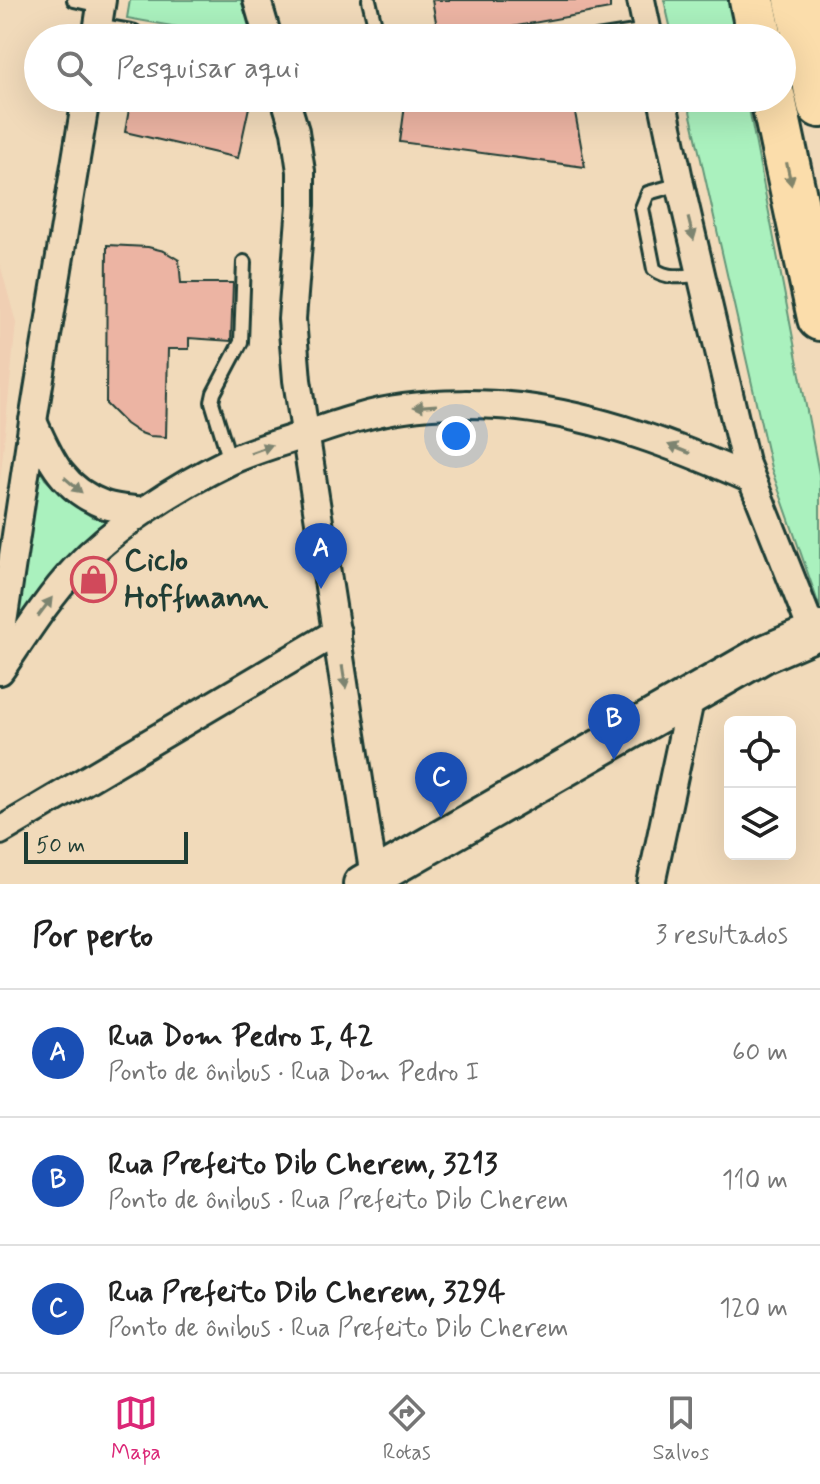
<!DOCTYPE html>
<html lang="pt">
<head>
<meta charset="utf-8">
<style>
  :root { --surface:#fff; --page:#f2f2f2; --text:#222; --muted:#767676; --line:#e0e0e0; --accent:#db2777 }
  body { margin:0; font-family:Mynerve,sans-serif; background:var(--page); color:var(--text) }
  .controls { position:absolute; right:24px; bottom:24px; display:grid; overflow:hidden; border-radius:12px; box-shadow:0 8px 32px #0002 }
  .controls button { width:72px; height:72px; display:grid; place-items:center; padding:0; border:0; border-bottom:2px solid var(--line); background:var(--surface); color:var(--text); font:40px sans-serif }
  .scale { position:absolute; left:24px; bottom:20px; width:164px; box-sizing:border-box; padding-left:8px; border:4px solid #1f3d34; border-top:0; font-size:22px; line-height:28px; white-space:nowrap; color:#1f3d34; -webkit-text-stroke:6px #f1daba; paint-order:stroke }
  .you { position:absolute; left:456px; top:436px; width:28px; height:28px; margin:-20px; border:6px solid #fff; border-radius:50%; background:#1a73e8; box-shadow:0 0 0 12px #1a73e833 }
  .badge { display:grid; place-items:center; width:52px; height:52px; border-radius:50%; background:var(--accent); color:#fff; font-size:26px; font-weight:700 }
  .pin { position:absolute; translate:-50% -66px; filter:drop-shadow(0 2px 4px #0008) }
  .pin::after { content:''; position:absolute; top:42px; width:28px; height:24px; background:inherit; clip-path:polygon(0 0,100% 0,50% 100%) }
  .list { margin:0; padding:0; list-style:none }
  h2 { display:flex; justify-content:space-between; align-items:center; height:104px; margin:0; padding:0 32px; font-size:34px }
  h2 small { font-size:26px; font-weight:400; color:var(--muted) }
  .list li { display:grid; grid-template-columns:52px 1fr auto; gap:24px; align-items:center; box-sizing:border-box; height:128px; padding:0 32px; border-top:2px solid var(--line) }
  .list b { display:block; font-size:30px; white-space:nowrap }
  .list p { margin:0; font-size:26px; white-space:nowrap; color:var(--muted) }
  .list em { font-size:26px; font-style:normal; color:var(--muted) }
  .icon { flex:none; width:44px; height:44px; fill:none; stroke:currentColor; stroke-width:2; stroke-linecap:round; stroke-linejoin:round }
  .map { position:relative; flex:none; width:820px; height:884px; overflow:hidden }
  .search { position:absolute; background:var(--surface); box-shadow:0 8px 32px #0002; left:24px; right:24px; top:24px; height:88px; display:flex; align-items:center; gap:20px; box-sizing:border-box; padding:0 28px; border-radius:44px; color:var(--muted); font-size:30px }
  .sheet { height:488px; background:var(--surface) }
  nav { display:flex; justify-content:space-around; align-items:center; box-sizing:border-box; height:112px; border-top:2px solid var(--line); background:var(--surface); font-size:22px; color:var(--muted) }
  nav a { display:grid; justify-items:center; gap:4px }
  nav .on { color:var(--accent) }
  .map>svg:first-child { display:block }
  .built { fill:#f0cfb3 }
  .green { fill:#aaf1be; stroke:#649779; stroke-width:2 }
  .building { fill:#ecb4a3; stroke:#1f3d34; stroke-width:2 }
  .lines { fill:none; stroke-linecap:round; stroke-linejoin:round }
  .lane-casing { stroke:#1f3d34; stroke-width:18 }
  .street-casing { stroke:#1f3d34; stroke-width:32 }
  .secondary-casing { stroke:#1f3d34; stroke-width:42 }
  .highway-casing { stroke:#1f3d34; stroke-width:50 }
  .lane { stroke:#f1daba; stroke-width:12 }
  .street { stroke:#f1daba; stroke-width:26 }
  .secondary { stroke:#f1daba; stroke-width:36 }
  .highway { stroke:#fbddab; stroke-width:44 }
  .oneway { fill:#82856a }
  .oneway2 { fill:#7d8470 }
  .labels { text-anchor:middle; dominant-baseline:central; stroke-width:7; stroke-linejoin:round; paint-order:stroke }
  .poi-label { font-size:32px; font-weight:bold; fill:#1f3d34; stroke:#f1daba; text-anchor:start }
</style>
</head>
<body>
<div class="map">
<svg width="820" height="884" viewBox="0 0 820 884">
  <rect width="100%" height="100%" fill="#f1daba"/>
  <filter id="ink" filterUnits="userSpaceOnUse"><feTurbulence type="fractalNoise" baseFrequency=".0125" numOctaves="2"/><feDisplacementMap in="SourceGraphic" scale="16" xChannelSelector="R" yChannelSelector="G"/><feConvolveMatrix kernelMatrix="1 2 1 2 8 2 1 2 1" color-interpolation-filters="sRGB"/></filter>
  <g filter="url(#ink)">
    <!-- built -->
    <path class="built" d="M0,264l16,59 -16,159z"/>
    <!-- green -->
    <g class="green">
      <path d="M130,0h111l13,38h-15l-112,-20z"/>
      <path d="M664,0h65l7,38h-63z"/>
      <path d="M687,98h60l73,381v129l-49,-140z"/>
      <path d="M37,464l8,15 20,19 27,19 22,3 -98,121z"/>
    </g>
    <!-- building -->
    <g class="building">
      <path d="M432,0h178v9l-159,29h-12z"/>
      <path d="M131,98h120l-13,60 -113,-26z"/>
      <path d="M406,98h100l68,9 11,60 -185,-25z"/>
      <path d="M107,245l41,2 16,4 15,9 2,23h52l-2,58 -42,-3v11h-21l-2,88 -17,-1 -11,-4 -12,-8 -20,-20z"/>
    </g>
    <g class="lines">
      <defs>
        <g id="lane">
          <path d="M74,0l27,6"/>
          <path d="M369,0l9,38"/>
          <path d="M597,38l50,-8"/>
          <path d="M680,184l-32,9 -6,15 12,61c14,11 32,7 48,5"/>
          <path d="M230,461l-18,-59 2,-9 27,-51 3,-80"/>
        </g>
        <g id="street">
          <path d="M257,0l11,38"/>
          <path d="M641,0l8,38"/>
          <path d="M97,32l34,6"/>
          <path d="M96,38l6,-38"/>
          <path d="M285,98l10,33 6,40v34l-9,114 5,61 77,497 -1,7"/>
          <path d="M662,98l18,86 65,278 68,171"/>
          <path d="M33,421c17,38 29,68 72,84 12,4 25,4 38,6"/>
          <path d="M0,643l33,-222 53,-323"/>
          <path d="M0,671c24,-35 47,-72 76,-103 39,-42 102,-82 154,-107 26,-12 53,-19 80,-28 30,-10 62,-21 94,-25 35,-5 81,-5 115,-1 82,10 157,39 232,72"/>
          <path d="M0,831l337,-199"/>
          <path d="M651,884l40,-188"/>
        </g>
        <path id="secondary" d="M362,884l402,-230 56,-24"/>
        <g id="highway">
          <path d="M752,0l8,38"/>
          <path d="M797,0l23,105"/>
          <path d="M773,98l47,220"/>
        </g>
      </defs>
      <!-- lane casing -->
      <use href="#lane" class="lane-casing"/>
      <!-- street casing -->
      <use href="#street" class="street-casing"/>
      <!-- secondary casing -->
      <use href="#secondary" class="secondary-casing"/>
      <!-- highway casing -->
      <use href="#highway" class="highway-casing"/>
      <!-- lane -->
      <use href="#lane" class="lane"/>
      <!-- street -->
      <use href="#street" class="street"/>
      <!-- secondary -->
      <use href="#secondary" class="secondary"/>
      <!-- highway -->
      <use href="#highway" class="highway"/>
    </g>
    <!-- one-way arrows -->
    <defs><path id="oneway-solid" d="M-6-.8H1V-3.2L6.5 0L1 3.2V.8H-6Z" transform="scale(2)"/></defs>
    <use class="oneway" href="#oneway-solid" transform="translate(789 174) rotate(78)"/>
    <g class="oneway2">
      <use href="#oneway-solid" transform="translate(691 229) rotate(76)"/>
      <use href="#oneway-solid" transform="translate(425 406) rotate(176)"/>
      <use href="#oneway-solid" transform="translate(261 449) rotate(-20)"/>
      <use href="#oneway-solid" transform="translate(679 449) rotate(-158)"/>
      <use href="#oneway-solid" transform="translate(73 485) rotate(41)"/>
      <use href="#oneway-solid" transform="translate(45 607) rotate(-53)"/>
      <use href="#oneway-solid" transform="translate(344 677) rotate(81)"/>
    </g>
  </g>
  <!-- icons -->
  <defs>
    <symbol id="shop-ring" viewBox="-11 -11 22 22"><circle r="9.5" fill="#f1daba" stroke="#d1495b" stroke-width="1.5"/><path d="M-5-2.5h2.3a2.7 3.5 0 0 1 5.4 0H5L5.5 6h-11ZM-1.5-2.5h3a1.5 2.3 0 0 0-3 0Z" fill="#d1495b"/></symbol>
  </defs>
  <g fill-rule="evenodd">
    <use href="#shop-ring" x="68" y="554" width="51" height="51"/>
  </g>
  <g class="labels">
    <!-- poi labels -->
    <g class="poi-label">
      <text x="124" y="561">Ciclo<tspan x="124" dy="37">Hoffmann</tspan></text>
    </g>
  </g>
</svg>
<div class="controls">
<button><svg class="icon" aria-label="locate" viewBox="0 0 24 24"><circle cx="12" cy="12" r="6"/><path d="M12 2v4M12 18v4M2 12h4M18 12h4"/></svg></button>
<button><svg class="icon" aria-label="layers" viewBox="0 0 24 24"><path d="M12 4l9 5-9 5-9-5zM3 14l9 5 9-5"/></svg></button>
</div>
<div class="scale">50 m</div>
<div class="you"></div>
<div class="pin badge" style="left:321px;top:589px;background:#1a4fb4">A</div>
<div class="pin badge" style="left:614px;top:760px;background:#1a4fb4">B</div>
<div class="pin badge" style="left:441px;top:818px;background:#1a4fb4">C</div>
<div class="search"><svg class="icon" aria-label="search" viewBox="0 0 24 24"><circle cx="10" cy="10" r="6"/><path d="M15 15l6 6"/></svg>Pesquisar aqui</div>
</div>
<section class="sheet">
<h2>Por perto<small>3 resultados</small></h2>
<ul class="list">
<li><span class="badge" style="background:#1a4fb4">A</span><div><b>Rua Dom Pedro I, 42</b><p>Ponto de ônibus · Rua Dom Pedro I</p></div><em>60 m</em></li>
<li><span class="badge" style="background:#1a4fb4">B</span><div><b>Rua Prefeito Dib Cherem, 3213</b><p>Ponto de ônibus · Rua Prefeito Dib Cherem</p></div><em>110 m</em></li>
<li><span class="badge" style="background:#1a4fb4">C</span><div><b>Rua Prefeito Dib Cherem, 3294</b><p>Ponto de ônibus · Rua Prefeito Dib Cherem</p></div><em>120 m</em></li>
</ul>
</section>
<nav>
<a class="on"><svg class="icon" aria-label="map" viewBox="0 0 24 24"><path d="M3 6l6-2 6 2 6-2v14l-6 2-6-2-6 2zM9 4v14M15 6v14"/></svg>Mapa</a>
<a><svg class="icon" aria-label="directions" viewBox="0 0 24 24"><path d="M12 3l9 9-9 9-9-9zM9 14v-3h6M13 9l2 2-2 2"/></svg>Rotas</a>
<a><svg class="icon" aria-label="saved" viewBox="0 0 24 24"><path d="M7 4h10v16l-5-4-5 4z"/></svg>Salvos</a>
</nav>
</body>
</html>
